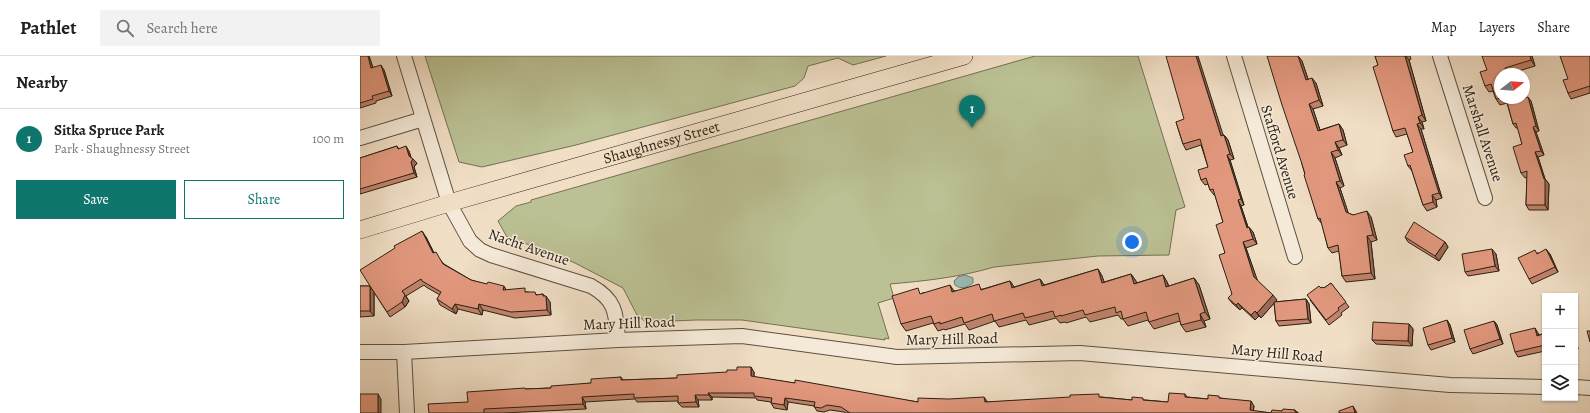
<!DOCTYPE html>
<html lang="en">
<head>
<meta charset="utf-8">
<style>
  :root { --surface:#fff; --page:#f2f2f2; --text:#202124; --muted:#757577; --line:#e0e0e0; --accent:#0f766e }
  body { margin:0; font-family:Alegreya,serif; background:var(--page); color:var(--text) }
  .controls { position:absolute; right:12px; bottom:12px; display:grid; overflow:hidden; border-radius:0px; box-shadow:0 1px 3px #0004 }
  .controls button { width:36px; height:36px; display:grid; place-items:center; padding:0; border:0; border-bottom:1px solid var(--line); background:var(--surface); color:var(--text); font:20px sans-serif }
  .compass { position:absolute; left:1134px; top:12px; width:36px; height:36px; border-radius:50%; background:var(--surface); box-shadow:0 1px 3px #0004; rotate:73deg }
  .you { position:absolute; left:772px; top:186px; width:14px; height:14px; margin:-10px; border:3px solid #fff; border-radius:50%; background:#1a73e8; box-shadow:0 0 0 6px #1a73e833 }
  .badge { display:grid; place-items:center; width:26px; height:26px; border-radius:50%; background:var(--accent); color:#fff; font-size:13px; font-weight:700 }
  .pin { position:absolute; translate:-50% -33px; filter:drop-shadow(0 1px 2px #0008) }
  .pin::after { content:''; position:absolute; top:21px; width:14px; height:12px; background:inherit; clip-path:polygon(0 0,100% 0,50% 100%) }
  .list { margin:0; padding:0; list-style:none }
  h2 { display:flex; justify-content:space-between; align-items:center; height:52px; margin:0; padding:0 16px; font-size:17px }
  h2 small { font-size:13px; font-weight:400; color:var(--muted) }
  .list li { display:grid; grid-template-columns:26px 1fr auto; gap:12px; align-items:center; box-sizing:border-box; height:60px; padding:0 16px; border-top:1px solid var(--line) }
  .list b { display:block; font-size:15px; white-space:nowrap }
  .list p { margin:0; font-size:13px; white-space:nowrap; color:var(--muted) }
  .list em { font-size:13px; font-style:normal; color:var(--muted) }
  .actions { display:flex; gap:8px; padding:12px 16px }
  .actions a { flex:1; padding:9px 0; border:1px solid var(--accent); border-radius:0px; text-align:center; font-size:14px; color:var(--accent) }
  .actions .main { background:var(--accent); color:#fff }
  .icon { flex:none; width:22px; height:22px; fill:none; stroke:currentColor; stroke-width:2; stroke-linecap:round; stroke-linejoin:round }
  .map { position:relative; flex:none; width:1230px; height:357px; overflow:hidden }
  header { display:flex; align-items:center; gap:24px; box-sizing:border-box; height:56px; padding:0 20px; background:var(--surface); border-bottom:1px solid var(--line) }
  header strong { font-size:19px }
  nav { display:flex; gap:22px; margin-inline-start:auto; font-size:14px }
  .search { width:280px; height:36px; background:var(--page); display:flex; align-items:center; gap:10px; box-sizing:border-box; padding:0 14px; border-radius:0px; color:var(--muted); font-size:15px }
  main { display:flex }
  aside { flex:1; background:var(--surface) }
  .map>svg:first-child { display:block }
  .green { fill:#bbc194; stroke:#737154 }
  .water { fill:#9abcb5; stroke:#6e7e74 }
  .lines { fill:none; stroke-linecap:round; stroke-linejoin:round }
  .minor-casing { stroke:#5c5040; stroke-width:16 }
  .major-casing { stroke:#2b2113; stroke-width:18 }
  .minor { stroke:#f5ead9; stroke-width:14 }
  .major { stroke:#f0dec5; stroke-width:17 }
  .wall { fill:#c2836c; stroke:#2b2113 }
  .shaded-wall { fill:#9e6a58; stroke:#2b2113 }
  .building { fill:#e2987e; stroke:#2b2113 }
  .labels { text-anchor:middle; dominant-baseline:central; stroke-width:3; stroke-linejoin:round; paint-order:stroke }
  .street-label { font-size:15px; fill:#2b2113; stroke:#f5ead9 }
</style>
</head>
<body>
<header>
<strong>Pathlet</strong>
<div class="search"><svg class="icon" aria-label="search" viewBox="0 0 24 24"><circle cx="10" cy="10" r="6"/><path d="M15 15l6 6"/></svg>Search here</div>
<nav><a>Map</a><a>Layers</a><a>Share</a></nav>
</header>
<main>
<aside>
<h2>Nearby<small></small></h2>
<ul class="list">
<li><span class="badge">1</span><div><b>Sitka Spruce Park</b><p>Park · Shaughnessy Street</p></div><em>100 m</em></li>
</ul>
<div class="actions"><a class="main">Save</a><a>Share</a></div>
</aside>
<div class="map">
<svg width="1230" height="357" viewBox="0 0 1230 357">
  <rect width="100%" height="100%" fill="#f0dec5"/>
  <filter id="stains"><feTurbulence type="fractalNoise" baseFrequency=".005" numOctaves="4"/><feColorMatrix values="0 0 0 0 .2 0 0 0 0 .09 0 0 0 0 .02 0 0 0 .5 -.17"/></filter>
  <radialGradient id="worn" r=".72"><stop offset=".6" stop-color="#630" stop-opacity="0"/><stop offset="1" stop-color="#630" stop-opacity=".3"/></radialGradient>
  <!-- green -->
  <g class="green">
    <path d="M65,0h461l-33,9 -15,-7 -30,8 -4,12 -9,8 -219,59 -94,22 -23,-5z"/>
    <path d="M675,0h103l47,151 -9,3 -7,45 -71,1 -104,11c-33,10 -69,14 -104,17l4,14 -16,5 11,36 -4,-1v2l-143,-20h-46l-50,2 -9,-7 -14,-27 -48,-25 -28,-12 -40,-14 -9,-16 18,-15 15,-4v-2z"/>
  </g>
  <!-- water -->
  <path class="water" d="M605,219l8,3v5c-6,4 -12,7 -18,2l-1,-4 4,-4z"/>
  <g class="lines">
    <defs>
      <g id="minor">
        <path d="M44,0l45,147 21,38 10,9 11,5 100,31c25,14 25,27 27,54"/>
        <path d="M874,0l61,201"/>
        <path d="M1080,0l45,142"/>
        <path d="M0,82l63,-19"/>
        <path d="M0,296h44l214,-12 124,-4 155,21 183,-4 370,32 95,2"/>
        <path d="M44,296l3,61"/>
        <path d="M1215,331l15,1"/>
      </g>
      <g id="major">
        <path id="s1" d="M0,174l89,-27 515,-147"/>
      </g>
    </defs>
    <!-- minor casing -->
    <use href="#minor" class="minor-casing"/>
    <!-- major casing -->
    <use href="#major" class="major-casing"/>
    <!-- minor -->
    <use href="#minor" class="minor"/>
    <!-- major -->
    <use href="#major" class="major"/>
  </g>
  <!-- wall -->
  <g class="wall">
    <path d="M0,0h9l4,12 11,2 8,26 -16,5v2l-16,5z"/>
    <path d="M938,0l4,5 6,18 8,4 7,23 -10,3 7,21 19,-6 4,6 4,15 -8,3 3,7 -7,3 9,28 -4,2 8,25 5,2 18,2 6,23 -6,2 4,37 -29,3 -4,-6 -3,-25 -7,2 -4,-5 -6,-24 -4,-5 -16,-55z"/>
    <path d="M1015,0h35l1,3 -2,1 17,61 -4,1 2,7h-3l21,69 -6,2 1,7 -10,4 -4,-6 -11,-34 -4,-5 5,-14 -6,-18 -11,3 -3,-6 -15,-66z"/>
    <path d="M1172,0l3,10 -26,8h-9v24h16l1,2 14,1 8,30 -3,1 8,23 -6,2 7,22 4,5 -1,26h-19l-3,-5 1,-28 -2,1 -4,-5 1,-29 -4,-16h-2l-3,-4 -6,-21 -7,2 -4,-6 -3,-8 -4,1 -4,-6 2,-16z"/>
    <path d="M1230,0v37l-19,6 -3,-6v-14z"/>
    <path d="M816,66l48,13 4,5 6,19 -4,1 14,45 -3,1 7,21 5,5 4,12 -11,4 11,32 20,20 -2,2 31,-3 3,5 2,19 -32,3 -3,-5 -2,-18 -13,15 -2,-2 -4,4 -13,-12 -2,2 -8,-7 -4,-5 4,-4 -7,-41 -2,-31 -8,-27h-1l-4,-5 -2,-6 -3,1 -4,-5 7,-13 -7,-22 -15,5 -3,-6z"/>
    <path d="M37,90l2,3 10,2 2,7 6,5 -3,4 3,10 -57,17v-36z"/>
    <path d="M66,181l8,16 10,11 27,16 35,10 22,2 10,3 5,-1 7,8 1,13 -36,3 -32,-8 -1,5 -24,-6 -2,5 -16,-9 -3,-6 3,-4 -14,-8 -2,-2 -18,11 3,5 -4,6 -15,10 -16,-25v24l-14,1v-31h10z"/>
    <path d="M1045,181l40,5 3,5 -9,14 -31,-19z"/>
    <path d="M1177,197l13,1 8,18 -26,12 -3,-5z"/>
    <path d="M1136,198l3,17 -31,5 -3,-4z"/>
    <path d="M738,213l4,7 2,6 27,-8 5,7v2l27,-8 4,7 2,4 25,-8 5,7 11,34 -6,2 2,6 -20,5 -5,-7 -1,-4 -26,8 -5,-7 -1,-2 -20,6 -5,-7h-2l-3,-4 -28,7 -4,-5 -20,6 -1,-1 -5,1 -4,-5 -27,7 -3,-5 -27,7 -4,-6 -26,9 -4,-6 -20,6 -1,-1 -6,2 -5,-8 -27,8 -5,-7 21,-31 61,-4 27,-8 4,6 26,-8 4,6z"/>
    <path d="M971,227l18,24 -8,6 1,2 -13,10 -19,-25 11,-12h3z"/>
    <path d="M1087,264l3,5 5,17 -24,8 -3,-5z"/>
    <path d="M1134,265l3,4 6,19 -30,10 -3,-5z"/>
    <path d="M1049,268l4,5 -1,17 -36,-2 -4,-4z"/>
    <path d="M1178,277l1,2 6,-2v18l-27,6 -3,-5z"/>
    <path d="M1215,282l3,11 -3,1z"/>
    <path d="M394,316v5l164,25 69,-1 1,1 113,-5 31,3h13l23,2 17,-8 2,3 21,2 13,-1 33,8 -1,5 18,2 11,-2 13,-1 3,3h-452l-2,-1 -14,-2 -6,2 -7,-1 -3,-5 -26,-4 -1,8 -13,-2 -3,-5v-1l-14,-2 -1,-2 -44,-1v3h-14l1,7h-17l-4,-4v-2l-41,1 -2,-3 -50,3 1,7 -83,4h-74l39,-11 58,-13 25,-1 40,-5 30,-6 2,3 54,-2z"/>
  </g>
  <!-- shaded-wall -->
  <g class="shaded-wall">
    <path d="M8,0h1l6,17 -4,-5z"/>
    <path d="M836,0h2l27,85 -4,-5z"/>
    <path d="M938,0l4,5 8,24 -4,-5z"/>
    <path d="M1045,0h1l3,4 17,61 -4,-6z"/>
    <path d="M1170,0h2l3,10 -4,-6z"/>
    <path d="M21,9l3,5 8,26 -3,-5z"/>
    <path d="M952,22l4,5 7,23 -4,-6z"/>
    <path d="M1168,41l3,4 8,30 -3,-5z"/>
    <path d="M949,48l4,5 9,27 -4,-5z"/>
    <path d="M1058,61l4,5 2,7 -4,-6z"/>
    <path d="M979,68l4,6 4,15 -4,-5z"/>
    <path d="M1057,68l4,5 21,69 -3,-5z"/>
    <path d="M1173,71l3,5 8,23 -3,-4z"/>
    <path d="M864,79l4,5 6,19 -4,-5z"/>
    <path d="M975,86l4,6 3,7 -4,-5z"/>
    <path d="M46,90l3,5 3,9 1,-1 4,4 -3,4 3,10 -3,-4z"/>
    <path d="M971,96l4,6 9,28 -4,-5z"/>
    <path d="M1175,96l3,5 7,22 4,5 -1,26 -3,-5 -1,-26z"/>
    <path d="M867,99l3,5 14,45 -3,-6z"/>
    <path d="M976,126l4,6 10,30 -4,-6z"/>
    <path d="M1072,139l4,5 1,7 -4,-5z"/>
    <path d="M878,144l3,6 9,27 -3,-5z"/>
    <path d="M1007,155l4,6 6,23 -4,-5z"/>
    <path d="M889,171l4,5 4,12 -4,-5z"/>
    <path d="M62,175l4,6 11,22 -4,-6z"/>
    <path d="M1007,180l4,6 4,37 -4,-6z"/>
    <path d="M883,186l3,6 12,34 -4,-5z"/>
    <path d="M1085,186l3,5 -9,14 -4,-5z"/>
    <path d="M1132,193l4,5 3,17 -4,-5z"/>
    <path d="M1186,193l4,5 8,18 -3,-5z"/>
    <path d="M738,213l4,7 5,14 -5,-7z"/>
    <path d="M771,218l5,7 3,10 -5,-7z"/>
    <path d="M803,219l4,7 4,12 -5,-7z"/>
    <path d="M834,222l5,7 11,34 -5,-7z"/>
    <path d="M680,223l5,7h-3z"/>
    <path d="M650,225l5,7h-3z"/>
    <path d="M590,229l4,6 -2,1z"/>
    <path d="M10,230l4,6v24l-4,-5z"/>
    <path d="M144,230l3,5 -4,-1z"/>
    <path d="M42,235l7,10 -4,6 -3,-5z"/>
    <path d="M913,239l4,5 -16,18 -4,-5z"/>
    <path d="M186,240l4,6 1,13 -4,-5z"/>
    <path d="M946,243l3,5 2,19 -3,-4z"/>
    <path d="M878,247l4,5 -2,2 -4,-5z"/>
    <path d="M95,248l3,5 -2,5 -4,-5z"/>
    <path d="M119,248l4,6 -1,5 -4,-6z"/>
    <path d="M895,255l4,5 -4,4 -4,-5z"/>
    <path d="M840,258l4,7 2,6 -5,-7z"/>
    <path d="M1087,264l3,5 5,17 -3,-4z"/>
    <path d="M1134,265l3,4 6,19 -3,-5z"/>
    <path d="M1049,268l4,5 -1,17 -4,-5z"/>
    <path d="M1175,272l3,5 2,7 -3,-4z"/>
    <path d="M1215,282l3,11 -3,-5z"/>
    <path d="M391,311l3,5v9l-3,-5z"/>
    <path d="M348,337l4,4v3l-3,-5z"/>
    <path d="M18,338l3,5v14h-3z"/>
    <path d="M335,339l3,5 1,7 -3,-5z"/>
    <path d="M222,341l3,5 1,7 -3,-5z"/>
    <path d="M624,341l3,4 1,6 -3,-5z"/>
    <path d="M425,342l3,4 -1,8 -3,-5z"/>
    <path d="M891,345l3,5 -1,7 -3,-3z"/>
    <path d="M993,350l3,5 1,2h-2z"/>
  </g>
  <!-- building -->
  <g class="building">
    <path d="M0,0h8l3,12 10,-3 8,26 -17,5 1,3 -13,4z"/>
    <path d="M806,0h30l25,80 3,-1 6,19 -3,1 14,44 -3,1 9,28 2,-1 4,12 -10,3 11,35 19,18 -16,18 -2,-2 -4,4 -13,-12 -2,2 -8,-7 4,-4 -13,-39 6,-2 -9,-28 7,-3 -10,-33 -3,1 -4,-12 -5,2 -3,-10 10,-3 -8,-28 -17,5 -7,-22 8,-3z"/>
    <path d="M907,0h31l8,24 6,-2 7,22 -10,4 9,27 21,-7 4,16 -8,2 3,8 -7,2 9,29 -4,1 10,30 7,3 14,-4 6,24 -6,1 4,37 -29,3 -4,-31 -10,3 -8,-30 -2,1 -14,-44 1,-1 -3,-10 -20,-59z"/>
    <path d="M1015,0h30l17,59 -4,2 2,6 -3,1 22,69 -7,2 1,7 -10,3 -13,-40 -2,1 -4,-11 9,-3 -8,-24 -12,3 -20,-64 5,-2z"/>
    <path d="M1122,0h48l1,4 -26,8 1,6h-6v24h1l-5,1 -5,-15 -6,2 -5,-14 7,-2z"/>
    <path d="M1200,0h30v30l-22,7 -5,-13 5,-1z"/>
    <path d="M1168,41l8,29 -3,1 8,24 -6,1 9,27h1v26h-19l1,-34 -6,2 -8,-26 9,-3 -6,-21 -3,1 -6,-22z"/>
    <path d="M37,90l1,3 8,-3 3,10 4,3 -2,3 3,11 -54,16v-31z"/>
    <path d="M1054,166l31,20 -10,14 -30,-19z"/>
    <path d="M62,175l11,22 3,-1 7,12 28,16 16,4 1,-2 16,4 -1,4 22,-2v4h10l1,3 7,-1v2h3l1,14 -36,2 -32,-8 -1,5 -23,-5 -3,5 -15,-10 4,-7 -19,-11 -1,-2 -19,12 3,4 -3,7 -15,10 -17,-26v25h-10v-25h10l-10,-16 35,-22 -1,-2z"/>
    <path d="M1132,193l3,17 -30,6 -3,-18z"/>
    <path d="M1186,193l9,18 -26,12 -11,-21 17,-8 2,4z"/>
    <path d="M738,213l4,14 29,-9 3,10 29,-9 3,12 28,-9 11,34 -5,2 1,6 -20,5 -3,-12 -29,9 -3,-10 -23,7 -2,-8 -5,2 -1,-6 -30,8 -2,-5 -22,6v-1l-6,2 -2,-6 -28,7 -2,-5 -29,8 -2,-7 -28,9 -2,-6 -22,7v-2l-6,2 -3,-8 -30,8 -9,-28 26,-8 2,6 30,-9 2,7 27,-8 2,6 29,-9 2,7 28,-9 2,7z"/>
    <path d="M971,227l15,19 -8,6 1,2 -13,10 -19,-25 12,-9 2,2 2,-1 1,1z"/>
    <path d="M946,243l2,20 -32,2 -2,-19z"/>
    <path d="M1087,264l5,18 -24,7 -5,-17z"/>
    <path d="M1134,265l6,18 -30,10 -6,-19z"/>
    <path d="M1013,266l36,2 -1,17 -36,-1z"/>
    <path d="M1175,272l2,8 8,-3v12l-30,7 -5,-18z"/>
    <path d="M1227,275h3v11z"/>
    <path d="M377,311h14v9l44,7v-3l123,22v-4l31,1 35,-2 1,5 85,-5v-2l29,-1v3l33,3v-3l11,1v2l25,2 1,-9 16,1v3l23,2v-4l11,1v2l32,3 -1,9 21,3 1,-3 10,1 1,-2 12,1v2h3v1h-448l-9,-6 -14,-2 -6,3 -7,-1 1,-5 -30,-4 -1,7 -13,-2 1,-5 -18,-2v-3h-46l1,2h-14l1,7 -18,1v-7l-44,2v-4l-52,3 1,7 -99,5v4h-55l-1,-9 40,-2 -1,-10 58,-4v1l26,-1v-2l40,-3v-4l30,-2v3l56,-2v-3l50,-3v-2h10z"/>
    <rect x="0" y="338" width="18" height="19"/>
    <path d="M993,350l2,7h-16v-2z"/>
  </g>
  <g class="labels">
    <!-- street labels -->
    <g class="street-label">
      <text transform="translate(1123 77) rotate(72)">Marshall Avenue</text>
      <text stroke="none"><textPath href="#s1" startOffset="314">Shaughnessy Street</textPath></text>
      <text transform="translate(920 96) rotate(73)">Stafford Avenue</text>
      <text transform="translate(169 191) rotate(19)">Nacht Avenue</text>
      <text transform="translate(269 267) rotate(-2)">Mary Hill Road</text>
      <text transform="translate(592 283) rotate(-1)">Mary Hill Road</text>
      <text transform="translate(917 297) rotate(5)">Mary Hill Road</text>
    </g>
  </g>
  <rect width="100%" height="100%" filter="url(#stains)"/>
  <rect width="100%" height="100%" fill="url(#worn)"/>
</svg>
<div class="controls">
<button>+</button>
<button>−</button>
<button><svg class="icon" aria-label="layers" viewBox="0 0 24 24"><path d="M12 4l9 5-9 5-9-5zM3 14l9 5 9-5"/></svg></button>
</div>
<svg class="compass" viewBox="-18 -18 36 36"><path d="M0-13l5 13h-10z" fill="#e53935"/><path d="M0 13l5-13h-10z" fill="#757577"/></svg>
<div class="you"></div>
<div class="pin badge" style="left:612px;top:72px">1</div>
</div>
</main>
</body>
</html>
